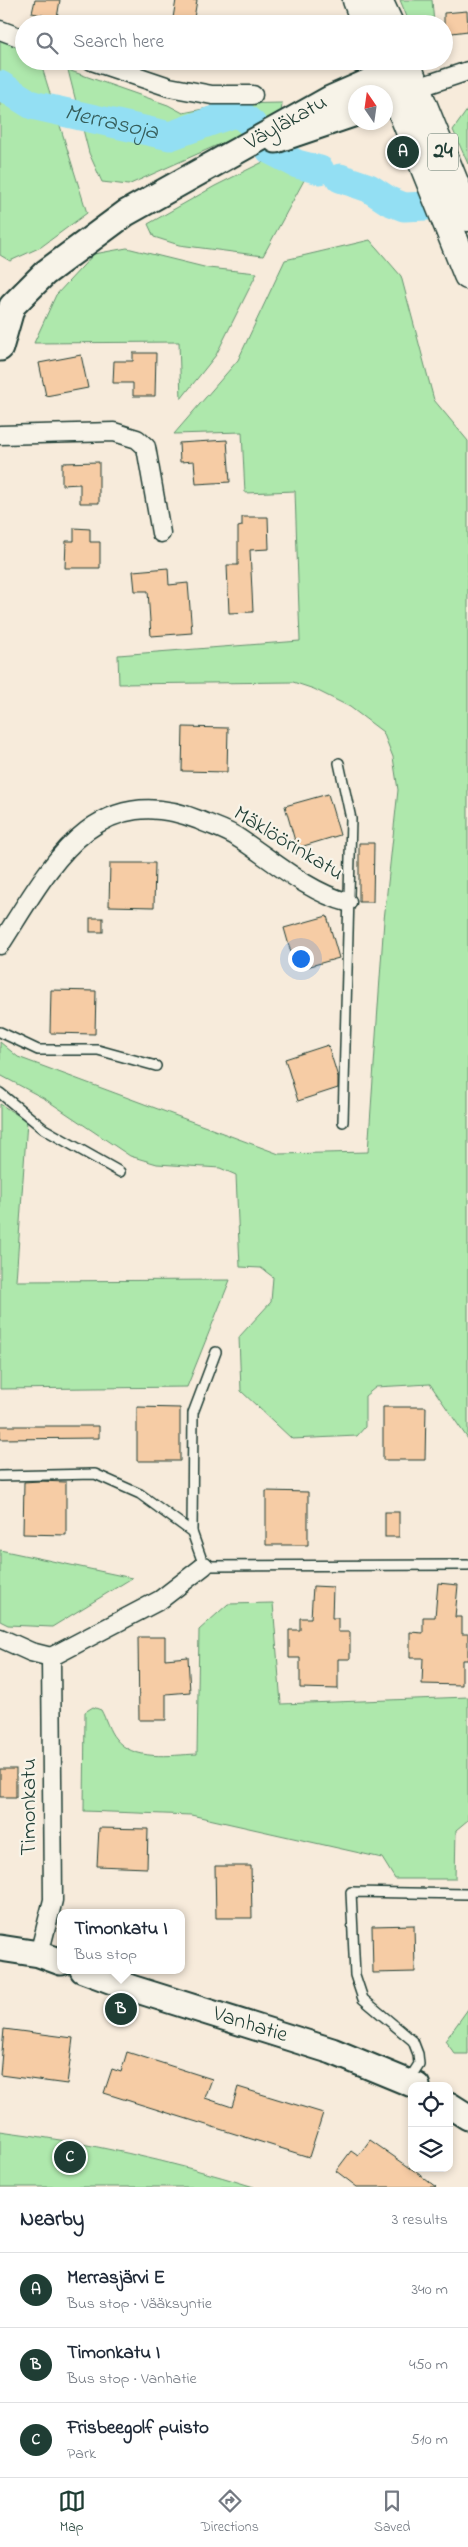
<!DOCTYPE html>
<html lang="en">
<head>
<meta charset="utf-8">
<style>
  :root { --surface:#fff; --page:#f6f6f7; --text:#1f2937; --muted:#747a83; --line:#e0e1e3; --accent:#1f3d34 }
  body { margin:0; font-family:"Indie Flower",sans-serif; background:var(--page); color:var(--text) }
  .controls { position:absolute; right:15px; bottom:15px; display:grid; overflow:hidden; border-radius:10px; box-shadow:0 2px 8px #0003 }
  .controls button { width:45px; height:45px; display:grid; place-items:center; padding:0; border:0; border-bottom:1px solid var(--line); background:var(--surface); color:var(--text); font:25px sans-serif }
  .compass { position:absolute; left:348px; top:85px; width:45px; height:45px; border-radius:50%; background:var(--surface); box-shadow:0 2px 8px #0003; rotate:347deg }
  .you { position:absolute; left:300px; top:958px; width:18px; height:18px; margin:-12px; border:4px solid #fff; border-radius:50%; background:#1a73e8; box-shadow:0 0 0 8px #1a73e833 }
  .badge { display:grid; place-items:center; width:32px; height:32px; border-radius:50%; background:var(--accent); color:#fff; font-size:16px; font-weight:700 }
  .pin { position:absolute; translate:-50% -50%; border:2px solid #fff; box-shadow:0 1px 5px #0006 }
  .popup { position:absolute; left:57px; top:1909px; width:128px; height:65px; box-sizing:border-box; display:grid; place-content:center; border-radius:10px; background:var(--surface); filter:drop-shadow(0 1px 4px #0005); font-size:16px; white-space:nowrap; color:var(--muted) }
  .popup b { font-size:19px; color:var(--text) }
  .popup::after { content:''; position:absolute; left:50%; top:100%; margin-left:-10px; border:10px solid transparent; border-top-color:var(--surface) }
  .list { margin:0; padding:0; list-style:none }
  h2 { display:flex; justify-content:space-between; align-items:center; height:65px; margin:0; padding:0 20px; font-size:21px }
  h2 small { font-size:16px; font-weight:400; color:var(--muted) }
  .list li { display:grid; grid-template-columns:32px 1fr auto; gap:15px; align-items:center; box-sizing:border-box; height:75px; padding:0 20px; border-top:1px solid var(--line) }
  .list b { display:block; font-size:19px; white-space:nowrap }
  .list p { margin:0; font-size:16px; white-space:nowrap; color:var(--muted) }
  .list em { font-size:16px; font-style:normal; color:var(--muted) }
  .icon { flex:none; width:28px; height:28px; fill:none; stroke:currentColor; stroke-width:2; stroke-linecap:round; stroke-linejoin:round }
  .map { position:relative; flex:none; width:468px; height:2187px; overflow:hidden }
  .search { position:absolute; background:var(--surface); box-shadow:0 2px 8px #0003; left:15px; right:15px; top:15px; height:55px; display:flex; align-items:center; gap:12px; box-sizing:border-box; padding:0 18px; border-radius:28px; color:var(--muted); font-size:19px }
  .sheet { height:290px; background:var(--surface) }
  nav { display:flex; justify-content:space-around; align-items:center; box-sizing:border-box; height:70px; border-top:1px solid var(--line); background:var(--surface); font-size:14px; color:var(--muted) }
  nav a { display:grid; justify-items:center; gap:2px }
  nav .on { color:var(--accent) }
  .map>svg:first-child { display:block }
  .green { fill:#aee8ac; stroke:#669270 }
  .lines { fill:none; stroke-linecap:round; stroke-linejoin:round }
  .river { stroke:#93dff3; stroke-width:29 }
  .building { fill:#f6cca5; stroke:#1f3d34 }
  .lane-casing { stroke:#1f3d34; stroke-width:12 }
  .street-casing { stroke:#1f3d34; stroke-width:21 }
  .secondary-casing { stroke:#1f3d34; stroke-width:29 }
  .highway-casing { stroke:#1f3d34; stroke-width:31 }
  .lane { stroke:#f7f3e8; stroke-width:9 }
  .street { stroke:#f7f3e8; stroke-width:18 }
  .secondary { stroke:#f7f3e8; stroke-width:25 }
  .highway { stroke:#f7f3e8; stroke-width:28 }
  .labels { text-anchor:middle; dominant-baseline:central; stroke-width:4.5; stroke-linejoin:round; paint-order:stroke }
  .shield { fill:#f7f3e8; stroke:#60746a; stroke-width:1 }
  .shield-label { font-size:21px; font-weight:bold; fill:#1f3d34 }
  .street-label { font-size:22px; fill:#1f3d34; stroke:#f7f3e8 }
  .water-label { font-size:24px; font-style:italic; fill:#365d5a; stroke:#f7f3e8 }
</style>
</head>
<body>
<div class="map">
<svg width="468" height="2187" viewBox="0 0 468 2187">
  <rect width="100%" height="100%" fill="#f7ebdb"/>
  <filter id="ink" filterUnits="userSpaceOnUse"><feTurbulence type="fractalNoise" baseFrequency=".02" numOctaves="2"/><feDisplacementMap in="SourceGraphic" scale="10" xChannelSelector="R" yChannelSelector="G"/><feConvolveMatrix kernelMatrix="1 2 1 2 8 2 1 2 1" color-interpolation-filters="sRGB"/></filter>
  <g filter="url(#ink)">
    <!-- green -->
    <g class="green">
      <path d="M400,0h32l2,24h-24z"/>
      <path d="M0,40l24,7v14h16l47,152 -46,34 -31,14 -10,-6z"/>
      <path d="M68,70l100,35 15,8 45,-9 54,-1 -1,10 -50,26 -103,46 -26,-3 -13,-29z"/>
      <path d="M468,109v55l-15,-34z"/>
      <path d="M279,154l36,6 -52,96 -84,-11 -25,-8 -6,-13 67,-38z"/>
      <path d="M370,240l31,36 33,124 34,41v998l-38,-55 -54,3 -11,9v31l-8,9 -65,3 -51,-48 -2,-54 32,-35 2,-25 -12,-9 -21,-1 -4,-92 -16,-7 -63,-4 -27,-8 -85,-57 -45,-24v-33l18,15 261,97 89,-2 16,-232 14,-130 -5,-33 -10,-25 -33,-25 -36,-18 -21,-7 -174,2 -1,-29 182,-14 -5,-150 -50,2 -3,-61 -68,2 64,-74 47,-100z"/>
      <path d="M127,248l81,20 49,5 -41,82 -35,44 -2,-57 -145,1 22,-48 38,-41z"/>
      <path d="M0,1104l27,17 -11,160 214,-1 -43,107 -187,2z"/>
      <path d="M0,1550l132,28 -80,49 -44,-2 -8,-4z"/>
      <path d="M273,1603l8,101 187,-7v123l-12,10 -1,49h-60l-13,-21 -191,-43 -107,-4 1,-99 8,-5 8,3c5,9 8,21 14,28 18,24 56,17 82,16l2,-124 29,-26z"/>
      <path d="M468,2009v45h-13l-10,-13z"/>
      <path d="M0,2131c86,11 171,30 254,56h-254z"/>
    </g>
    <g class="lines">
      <!-- river -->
      <g class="river">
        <path id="s1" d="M0,85l32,20 138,31 64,-23 7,2 11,9"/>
        <path d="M270,150l27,14 23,6"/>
        <path d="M340,178l29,10 20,13 15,6 23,-1"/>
      </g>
    </g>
    <!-- building -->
    <g class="building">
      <path d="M35,0h25l-3,18 -25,-5z"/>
      <path d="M176,0h21l-4,24h-21z"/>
      <path d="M467,11l1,20 -24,3v-21z"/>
      <path d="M133,353h23l-1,43h-22v-13h-20l1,-22h19z"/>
      <path d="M81,355l7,33 -42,8 -7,-33z"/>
      <path d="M227,440l3,42 -34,2 -2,-23 -14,1 -1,-19z"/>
      <path d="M99,462v41h-19v-19l-18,1v-22z"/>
      <path d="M242,517h26l1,32 -19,1 3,62 -24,1 -2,-48h11v-38l4,-1z"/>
      <path d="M74,528l16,1v13h10v26h-35l1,-27h8z"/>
      <path d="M168,568l1,17 19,-2 4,50 -41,3 -3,-45h-13l-2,-20z"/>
      <path d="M183,727l45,1 -1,44 -45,-1z"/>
      <path d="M328,794l12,41 -43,13 -12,-42z"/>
      <path d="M359,843h15l-1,59h-14z"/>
      <path d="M110,863h45l-1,44 -45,-1z"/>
      <path d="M327,916l12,42 -43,12 -12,-42z"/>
      <rect x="90" y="918" width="13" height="14"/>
      <path d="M51,990l45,1 -1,43 -45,-1z"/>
      <path d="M328,1045l10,32v11l-40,13 -13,-42z"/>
      <path d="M137,1407l43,1v53h-43z"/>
      <path d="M383,1407h43l-1,53h-42z"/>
      <path d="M0,1426h99v12l-99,1z"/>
      <path d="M39,1481l27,1v53l-43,-1 1,-52z"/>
      <path d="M266,1491l42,1v53h-42z"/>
      <rect x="385" y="1512" width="14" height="25"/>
      <path d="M438,1583l20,2 -3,32h7v17h6v26h-6v25l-40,-1 1,-26h-13v-26l13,1v-16h12z"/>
      <path d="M313,1586l20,1 -1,31h6v14h12v27h-12v30l-38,-1v-30h-11v-28h11v-12h11z"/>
      <path d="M138,1637h27v22l23,-2 2,35 -24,2v26h-27z"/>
      <rect x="0" y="1769" width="16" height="28"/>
      <path d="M99,1828l49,1 -1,39 -50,-2z"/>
      <path d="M215,1866h36l1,52h-36z"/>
      <path d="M414,1925l1,47 -42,1 -1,-47z"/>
      <path d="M4,2029l69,9 -6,46 -67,-9z"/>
      <path d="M127,2052l85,27 -7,19 27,9 6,-20 85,26 -14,44 -205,-64 8,-24 9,3z"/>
      <path d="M370,2140l46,32 20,15h-79l-21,-16 15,-20 7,5z"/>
    </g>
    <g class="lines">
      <defs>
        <g id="lane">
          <path d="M339,763l12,56 -8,303"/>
          <path d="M0,1032l38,18h60l58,16"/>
          <path d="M0,1093l44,36 76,43"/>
          <path d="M216,1352l-23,61 -1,119 12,34 264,-1"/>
          <path d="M0,1476l95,-2 45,20 52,38"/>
          <path d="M408,2081l11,-17 -1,-10 -5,-13 -50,-42 -8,-24 -4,-83 117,2"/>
        </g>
        <g id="street">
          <path d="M0,30l24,9"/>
          <path d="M92,61l77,26 43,8h41"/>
          <path d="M417,88l51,-17"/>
          <path d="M0,435l114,-3 23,7 9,8 15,86"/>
          <path d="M0,945c48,-74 92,-168 199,-125 13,6 29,10 41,19 32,21 70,54 107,63"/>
          <path d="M0,1638l31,14 20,5"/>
          <path d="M39,1954l14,-54 -2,-243 109,-57 44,-34"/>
        </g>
        <g id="secondary">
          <path d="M276,140l80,-27"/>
          <path id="s2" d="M0,348l12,-42 33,-33 81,-60 204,-114 57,-25 11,-1 9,3"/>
          <path d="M0,1948l39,6 22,8"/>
          <path id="s3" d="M83,1970l48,18 201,63 85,35"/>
          <path d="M449,2105l19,12"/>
        </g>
        <g id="highway">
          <path d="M357,0l9,24"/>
          <path d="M378,0l11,24"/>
          <path d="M382,61l86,214"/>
          <path d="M405,61l63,156"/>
        </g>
      </defs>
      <!-- lane casing -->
      <use href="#lane" class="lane-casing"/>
      <!-- street casing -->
      <use href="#street" class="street-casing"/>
      <!-- secondary casing -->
      <use href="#secondary" class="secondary-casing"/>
      <!-- highway casing -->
      <use href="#highway" class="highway-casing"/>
      <!-- lane -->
      <use href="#lane" class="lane"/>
      <!-- street -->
      <use href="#street" class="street"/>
      <!-- secondary -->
      <use href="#secondary" class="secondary"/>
      <!-- highway -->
      <use href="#highway" class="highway"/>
    </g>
  </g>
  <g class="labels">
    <!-- shield labels -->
    <rect class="shield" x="428" y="133.5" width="30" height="37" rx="4"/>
    <g class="shield-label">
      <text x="443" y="152">24</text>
    </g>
    <!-- street labels -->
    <g class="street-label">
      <text stroke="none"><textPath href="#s2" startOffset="375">Väyläkatu</textPath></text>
      <text transform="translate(288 844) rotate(31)">Mäklöörinkatu</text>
      <text transform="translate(30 1807) rotate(-90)">Timonkatu</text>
      <text stroke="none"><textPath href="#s3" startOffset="176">Vanhatie</textPath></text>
    </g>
    <!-- water labels -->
    <g class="water-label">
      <text stroke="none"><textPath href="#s1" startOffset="119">Merrasoja</textPath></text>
    </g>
  </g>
</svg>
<div class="controls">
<button><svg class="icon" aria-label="locate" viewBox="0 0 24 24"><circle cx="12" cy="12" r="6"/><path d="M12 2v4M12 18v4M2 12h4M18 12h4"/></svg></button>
<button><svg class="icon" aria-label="layers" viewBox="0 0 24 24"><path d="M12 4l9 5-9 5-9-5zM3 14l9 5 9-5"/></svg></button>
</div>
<svg class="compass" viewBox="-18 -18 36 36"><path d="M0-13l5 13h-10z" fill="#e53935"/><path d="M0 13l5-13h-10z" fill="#747a83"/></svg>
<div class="you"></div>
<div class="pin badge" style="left:403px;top:152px">A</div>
<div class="pin badge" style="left:121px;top:2009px">B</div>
<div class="popup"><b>Timonkatu I</b>Bus stop</div>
<div class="pin badge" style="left:70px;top:2157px">C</div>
<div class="search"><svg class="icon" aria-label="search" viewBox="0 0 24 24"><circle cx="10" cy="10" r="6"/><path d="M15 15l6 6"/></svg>Search here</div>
</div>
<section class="sheet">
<h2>Nearby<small>3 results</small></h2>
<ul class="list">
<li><span class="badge">A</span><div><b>Merrasjärvi E</b><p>Bus stop · Vääksyntie</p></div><em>340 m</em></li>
<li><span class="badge">B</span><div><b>Timonkatu I</b><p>Bus stop · Vanhatie</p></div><em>450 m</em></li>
<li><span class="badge">C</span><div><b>Frisbeegolf puisto</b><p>Park</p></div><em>510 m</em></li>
</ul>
</section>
<nav>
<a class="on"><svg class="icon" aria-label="map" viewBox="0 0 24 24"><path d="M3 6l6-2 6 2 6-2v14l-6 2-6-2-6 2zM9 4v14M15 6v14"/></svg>Map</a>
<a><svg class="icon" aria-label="directions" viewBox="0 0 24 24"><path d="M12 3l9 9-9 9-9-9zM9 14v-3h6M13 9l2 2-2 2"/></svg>Directions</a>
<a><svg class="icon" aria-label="saved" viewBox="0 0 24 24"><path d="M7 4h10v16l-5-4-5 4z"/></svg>Saved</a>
</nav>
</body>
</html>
